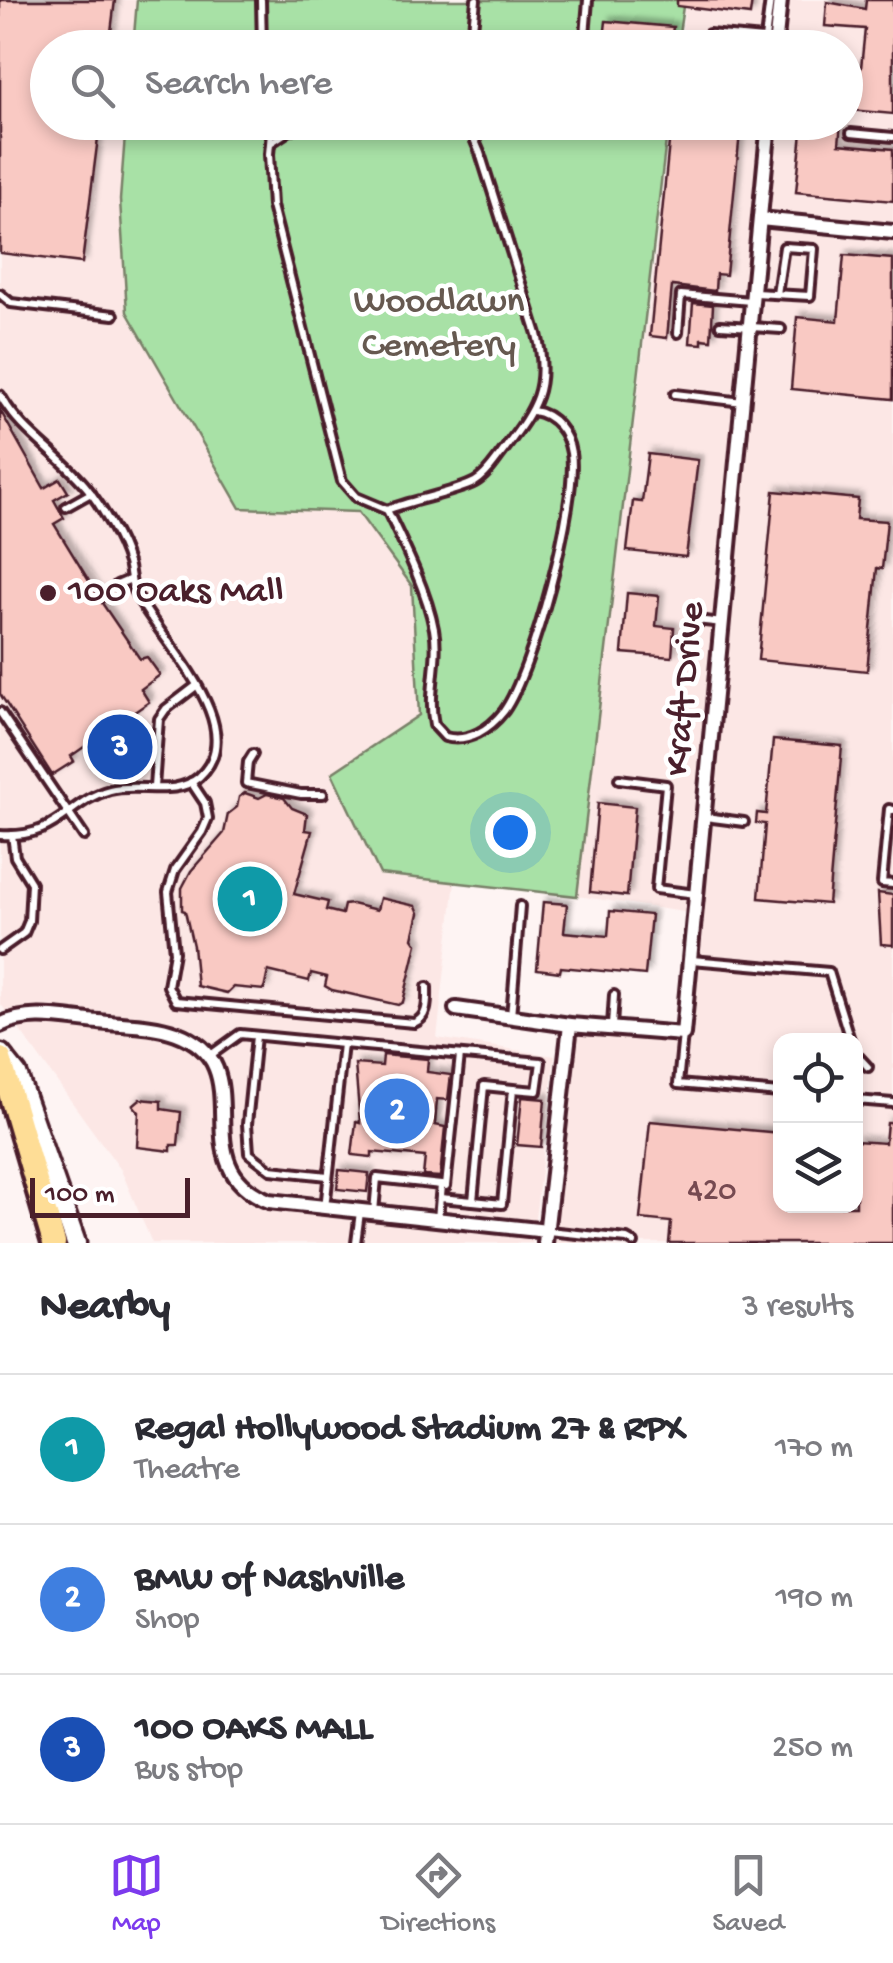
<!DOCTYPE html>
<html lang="en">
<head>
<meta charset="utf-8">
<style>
  :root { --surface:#fff; --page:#f2f2f3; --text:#2b2b33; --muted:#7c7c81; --line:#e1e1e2; --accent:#7c3aed }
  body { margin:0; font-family:"Gochi Hand",sans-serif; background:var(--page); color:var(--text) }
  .controls { position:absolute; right:30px; bottom:30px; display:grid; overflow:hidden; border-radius:20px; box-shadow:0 5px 15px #0003 }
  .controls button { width:90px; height:90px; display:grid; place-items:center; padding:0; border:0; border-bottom:2px solid var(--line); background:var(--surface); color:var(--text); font:50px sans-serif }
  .scale { position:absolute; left:30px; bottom:25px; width:160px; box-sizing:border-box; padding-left:10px; border:5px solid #4a1f2b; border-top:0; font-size:28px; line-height:35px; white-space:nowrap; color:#4a1f2b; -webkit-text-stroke:8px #fff; paint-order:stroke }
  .you { position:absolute; left:510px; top:832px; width:35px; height:35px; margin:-25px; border:8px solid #fff; border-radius:50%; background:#1a73e8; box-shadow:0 0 0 15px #1a73e833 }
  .badge { display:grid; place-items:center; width:65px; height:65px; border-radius:50%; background:var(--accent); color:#fff; font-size:32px; font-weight:700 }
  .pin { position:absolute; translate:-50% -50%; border:5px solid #fff; box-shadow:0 2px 10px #0006 }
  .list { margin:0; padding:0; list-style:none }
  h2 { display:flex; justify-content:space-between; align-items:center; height:130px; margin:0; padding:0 40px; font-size:42px }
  h2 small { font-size:32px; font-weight:400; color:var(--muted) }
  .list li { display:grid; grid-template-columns:65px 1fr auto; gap:30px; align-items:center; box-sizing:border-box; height:150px; padding:0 40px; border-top:2px solid var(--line) }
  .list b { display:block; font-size:38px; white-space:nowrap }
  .list p { margin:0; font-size:32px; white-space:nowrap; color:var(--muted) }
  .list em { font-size:32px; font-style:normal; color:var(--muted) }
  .icon { flex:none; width:55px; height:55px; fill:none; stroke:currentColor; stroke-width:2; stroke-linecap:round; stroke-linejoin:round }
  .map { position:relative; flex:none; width:893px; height:1243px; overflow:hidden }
  .search { position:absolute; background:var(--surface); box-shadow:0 5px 15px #0003; left:30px; right:30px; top:30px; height:110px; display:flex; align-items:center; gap:25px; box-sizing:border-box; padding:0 35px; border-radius:55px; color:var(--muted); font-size:38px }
  .sheet { height:580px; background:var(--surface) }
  nav { display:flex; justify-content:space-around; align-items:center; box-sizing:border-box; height:140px; border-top:2px solid var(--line); background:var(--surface); font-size:28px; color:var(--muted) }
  nav a { display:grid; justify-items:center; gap:5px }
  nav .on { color:var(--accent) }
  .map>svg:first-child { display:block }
  .built { fill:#fce7e5; fill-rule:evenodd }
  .green { fill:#a8e1a6; stroke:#798068; stroke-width:2.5 }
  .building { fill:#f9c9c3; stroke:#4a1f2b; stroke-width:2.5; filter:url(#shadow) }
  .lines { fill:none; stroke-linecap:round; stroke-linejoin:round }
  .lane-casing { stroke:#4a1f2b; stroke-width:14 }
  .street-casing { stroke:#4a1f2b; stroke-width:20 }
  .secondary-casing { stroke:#4a1f2b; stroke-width:25 }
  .highway-casing { stroke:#4a1f2b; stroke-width:30 }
  .lane { stroke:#fff; stroke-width:6 }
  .street { stroke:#fff; stroke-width:12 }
  .secondary { stroke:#fff; stroke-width:18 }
  .highway { stroke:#fedd96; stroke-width:22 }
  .poi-dot { fill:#4a1f2b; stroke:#fff; stroke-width:4 }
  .labels { text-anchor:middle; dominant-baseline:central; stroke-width:9; stroke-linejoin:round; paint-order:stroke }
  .number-label { font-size:32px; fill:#764a51 }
  .park-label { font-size:38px; fill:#665950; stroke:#fff }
  .poi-label { font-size:38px; fill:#4a1f2b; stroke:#fff; text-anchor:start }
  .street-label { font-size:38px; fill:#4a1f2b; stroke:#fff }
</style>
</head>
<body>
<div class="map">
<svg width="893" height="1243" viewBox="0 0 893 1243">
  <defs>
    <filter id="shadow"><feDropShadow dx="4.5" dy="-4.5" stdDeviation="2.5" flood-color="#0004"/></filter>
  </defs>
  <rect width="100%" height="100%" fill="#fef4f3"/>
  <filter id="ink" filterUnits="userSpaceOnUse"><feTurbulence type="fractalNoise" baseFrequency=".01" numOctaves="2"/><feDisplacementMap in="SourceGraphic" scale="20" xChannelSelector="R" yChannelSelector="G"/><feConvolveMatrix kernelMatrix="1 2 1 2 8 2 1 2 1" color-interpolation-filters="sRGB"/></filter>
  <g filter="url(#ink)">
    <!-- built -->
    <g class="built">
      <path d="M0,0h137l-4,47 -85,1v74l78,1 -6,77 7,112 113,196 85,-1 33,5 54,73 7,130 -39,159 75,7 -18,157 118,18 -23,187h-380l-31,-73 -121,-167z"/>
      <path d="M686,0h207v1243h-340l22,-211 114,5 15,-122 -127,-19 94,-773 175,-1v-74l-166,-1zM780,1040h76v166h-76z"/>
    </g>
    <!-- green -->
    <g class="green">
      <path d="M137,0h547l-7,47 -544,1z"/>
      <path d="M126,123h542l-91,773 -197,-22 -48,-101 87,-58 -7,-129 -54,-74 -118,-4 -113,-196 -7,-112z"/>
    </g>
    <!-- building -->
    <g class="building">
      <path d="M0,0h115l-6,48h-61v74h52l-18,141 -82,-10z"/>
      <path d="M677,0h75l-2,15 -73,-9z"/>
      <path d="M866,0h27v114l-43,-4 4,-42h7l4,-39 -40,-3 2,-24 38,7z"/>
      <path d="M606,21l67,6 -3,21h-67z"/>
      <path d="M671,122h70l-15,153 -10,-1 -1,17 -43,-5 -5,52 -17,-2z"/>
      <path d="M803,122h38l-2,22 54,5v52l-97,-9z"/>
      <path d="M844,255l49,4v140l-102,-10 6,-72 41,4z"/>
      <path d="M693,303l20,2 -2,35 -9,-1v5l-12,-1z"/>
      <path d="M0,410l44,78 16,-9 8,13 -14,8 10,18 -10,6 43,70 4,-2 5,8 -4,3 38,56 7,-2 13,18 -19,14 8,13 -78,54 3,5 -22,14 -52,-81z"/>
      <path d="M648,454l50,6 -12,97 -59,-6 6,-50 9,1z"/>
      <path d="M774,491l84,8 -2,20 31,2 -5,48 -5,-1 -10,103 -109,-11z"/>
      <path d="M627,593l32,3 -3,30 18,2 -2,29 -50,-4z"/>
      <path d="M773,740l69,6 -14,158 -69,-6 6,-74 -9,-1 1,-10 9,1z"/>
      <path d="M245,793l14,5 8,-4 17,4 8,10 15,6 -2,16 7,1 -18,63 34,8 -2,8 16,4 2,-9 8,-1 25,6 3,-12 36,8 3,7 -6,25 4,6 -14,58 -5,3 -66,-15 -7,-4 2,-9 -16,-4 -2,8 -41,-10 -4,19 -31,-3 -6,6 -30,-7 -4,-40 -8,-35 -3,-1v-22l9,-17 33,-38 4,-19 9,-7 2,-10z"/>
      <path d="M598,803l37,4 -8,89 -37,-4z"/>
      <path d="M878,893l15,2v50l-12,-1z"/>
      <path d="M543,902l24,2 -3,28 44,4 2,-25 41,4 -6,60 -84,-8 -1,5 -23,-3z"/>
      <path d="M383,1055l45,4 -1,13 24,3 -3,25 -11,-1 -2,26 10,2 -5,50 -17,-1 2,-19 -53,-5v5l-20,-2 4,-33 4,1 -5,-59 27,2z"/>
      <path d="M522,1097l23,2 -4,48 -24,-2z"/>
      <path d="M140,1099l21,2v8l20,3 -3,33h-7v6l-34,-4 2,-35 -6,-7z"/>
      <path d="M650,1121l130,12v73h76v-65l29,2 2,-20h6v120h-224l2,-21 -31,-3z"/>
      <path d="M339,1170l30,3 -2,19 -30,-3z"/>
    </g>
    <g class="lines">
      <defs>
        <g id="lane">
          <path d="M261,0l1,48"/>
          <path d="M709,34l65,6"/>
          <path d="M765,39l5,-39"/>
          <path d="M777,45l30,3"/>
          <path d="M471,48l5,-48"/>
          <path d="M584,48l4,-48"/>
          <path d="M272,122l-3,32 3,52 70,275 14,16 31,13c25,-10 67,-17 88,-28 11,-6 19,-19 26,-28 32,-43 50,-63 36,-120l-57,-181 -13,-31"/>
          <path d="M851,133l42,4"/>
          <path d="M272,142l30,-20"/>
          <path d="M755,293l55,3 4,-47 -30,-2 -7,47"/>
          <path d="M0,294l11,9 103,12"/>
          <path d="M720,325l61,4"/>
          <path d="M678,333l3,-38 70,6"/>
          <path d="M675,394l68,8"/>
          <path d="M0,395c22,39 61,60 88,94 15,20 33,50 40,74 3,9 2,20 7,29 23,47 119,135 64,185 -24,21 -61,5 -89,13 -43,11 -51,49 -110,45"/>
          <path d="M66,507l25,-14"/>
          <path d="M387,510c17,35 40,81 47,119 6,31 -7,64 0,96l11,12c24,6 45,-8 59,-26 28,-38 75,-212 67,-258 -3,-20 -17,-39 -38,-42"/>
          <path d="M117,585l14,-6"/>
          <path d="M696,620l27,3"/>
          <path d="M0,712l84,124"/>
          <path d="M253,754l-5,8 -2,21 55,11h22"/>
          <path d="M619,779l47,6 -10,104 40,5"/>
          <path d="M191,782l14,21 3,15 -6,14 -27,38 -7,22 6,60 -6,34 8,15 238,22c15,-6 13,-22 13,-36"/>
          <path d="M154,787l5,-68 7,-10 30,-23"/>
          <path d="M893,810l-4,-1 -7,74 11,1"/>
          <path d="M705,817l39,5"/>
          <path d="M0,950l24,-17 5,-12 2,-38 -16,-26 -3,-22"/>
          <path d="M692,960l137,12 21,68"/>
          <path d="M511,1017l9,-111"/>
          <path d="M612,1026l2,-31"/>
          <path d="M683,1034l-5,50 102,9"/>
          <path d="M256,1036l-9,88 2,29 22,17 57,6"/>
          <path d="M343,1044l198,18 -4,29 -24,-2"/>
          <path d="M856,1054l12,13"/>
          <path d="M208,1057l32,-23 103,10 -18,164"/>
          <path d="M484,1086l29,3 -11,115 -29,-3z"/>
          <path d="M856,1100l37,3"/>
          <path d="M441,1185l5,1 14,-131"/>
          <path d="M440,1198l33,3"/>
          <path d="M374,1212l3,-34 64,7 -3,34"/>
          <path d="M548,1231l79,8 7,4"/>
          <path d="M356,1243l4,-31"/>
        </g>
        <g id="street">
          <path d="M775,48l5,-48"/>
          <path d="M760,219l133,13"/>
          <path d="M456,1009l114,16 113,9 86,-912"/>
          <path d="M0,1025c31,-15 65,-6 99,-3 25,3 53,2 77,11 90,33 2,132 93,168l278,30"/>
          <path d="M545,1243l25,-218"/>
        </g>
        <path id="secondary" d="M1,1054l16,20 59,169"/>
        <path id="highway" d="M0,1059l54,184"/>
      </defs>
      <!-- lane casing -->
      <use href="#lane" class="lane-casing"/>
      <!-- street casing -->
      <use href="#street" class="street-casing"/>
      <!-- secondary casing -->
      <use href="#secondary" class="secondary-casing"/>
      <!-- highway casing -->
      <use href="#highway" class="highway-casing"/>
      <!-- lane -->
      <use href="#lane" class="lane"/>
      <!-- street -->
      <use href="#street" class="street"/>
      <!-- secondary -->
      <use href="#secondary" class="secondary"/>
      <!-- highway -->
      <use href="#highway" class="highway"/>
    </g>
  </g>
  <!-- markers -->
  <circle class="poi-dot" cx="48" cy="593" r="10"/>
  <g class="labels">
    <!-- number labels -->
    <g class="number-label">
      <text x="712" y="1192">420</text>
    </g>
    <!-- park labels -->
    <g class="park-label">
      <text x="439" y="303">Woodlawn<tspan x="439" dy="44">Cemetery</tspan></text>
    </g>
    <!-- poi labels -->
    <g class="poi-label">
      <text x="68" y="593">100 Oaks Mall</text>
    </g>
    <!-- street labels -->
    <g class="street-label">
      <text transform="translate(687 689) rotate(-85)">Kraft Drive</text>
    </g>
  </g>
</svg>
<div class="controls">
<button><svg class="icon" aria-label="locate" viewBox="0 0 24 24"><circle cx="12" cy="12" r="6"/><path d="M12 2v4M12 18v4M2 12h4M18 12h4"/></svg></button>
<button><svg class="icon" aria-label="layers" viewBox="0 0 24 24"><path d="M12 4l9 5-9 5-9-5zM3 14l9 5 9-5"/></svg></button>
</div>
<div class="scale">100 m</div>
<div class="you"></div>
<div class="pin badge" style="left:250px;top:899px;background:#0f9aa8">1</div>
<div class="pin badge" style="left:397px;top:1111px;background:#3f7fe0">2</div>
<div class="pin badge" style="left:120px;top:747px;background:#1a4fb4">3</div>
<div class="search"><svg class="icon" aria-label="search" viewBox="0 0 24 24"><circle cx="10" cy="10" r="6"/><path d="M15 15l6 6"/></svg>Search here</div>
</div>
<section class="sheet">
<h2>Nearby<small>3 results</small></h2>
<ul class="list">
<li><span class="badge" style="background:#0f9aa8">1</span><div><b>Regal Hollywood Stadium 27 &amp; RPX</b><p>Theatre</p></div><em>170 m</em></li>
<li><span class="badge" style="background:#3f7fe0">2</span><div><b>BMW of Nashville</b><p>Shop</p></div><em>190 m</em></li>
<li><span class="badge" style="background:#1a4fb4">3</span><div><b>100 OAKS MALL</b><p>Bus stop</p></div><em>250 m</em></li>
</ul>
</section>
<nav>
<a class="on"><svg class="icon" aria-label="map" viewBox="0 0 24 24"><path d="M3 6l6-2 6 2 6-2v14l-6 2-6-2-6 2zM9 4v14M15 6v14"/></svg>Map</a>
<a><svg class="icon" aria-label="directions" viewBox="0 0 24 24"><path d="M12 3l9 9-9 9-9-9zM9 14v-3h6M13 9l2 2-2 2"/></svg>Directions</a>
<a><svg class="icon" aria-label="saved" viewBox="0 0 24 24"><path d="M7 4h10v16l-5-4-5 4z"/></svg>Saved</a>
</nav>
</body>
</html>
